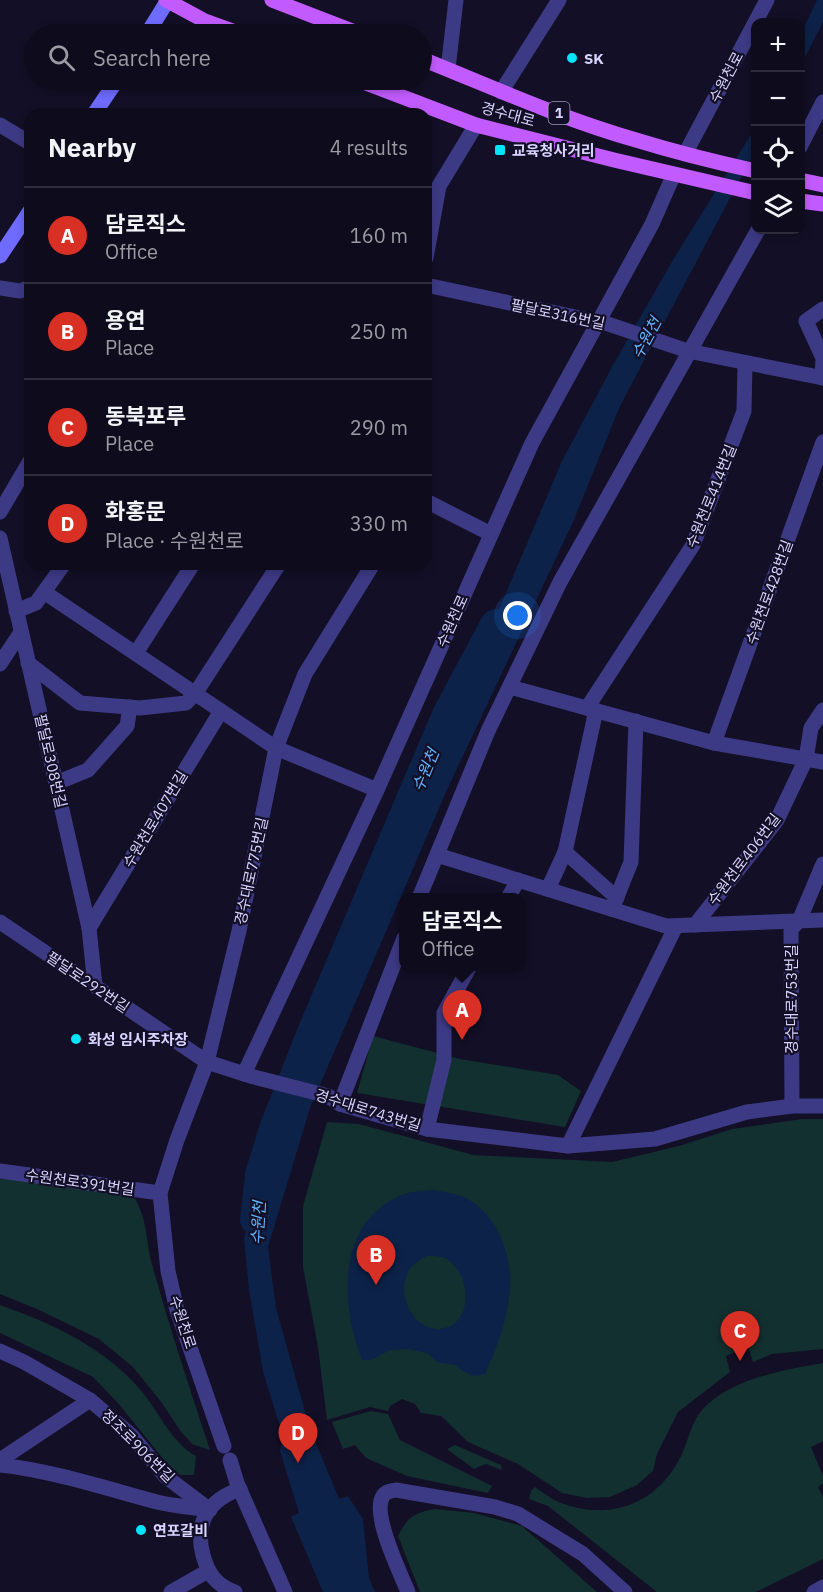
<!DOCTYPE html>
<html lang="en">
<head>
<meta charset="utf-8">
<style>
  :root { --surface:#0e0b1c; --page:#1c1929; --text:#f1f3f6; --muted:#9b9ba3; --line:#2e2b3b; --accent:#d93025 }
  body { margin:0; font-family:"IBM Plex Sans","Noto Sans KR",sans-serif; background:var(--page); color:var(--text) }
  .controls { position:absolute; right:18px; top:18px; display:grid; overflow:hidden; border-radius:12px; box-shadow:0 3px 9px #0003 }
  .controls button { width:54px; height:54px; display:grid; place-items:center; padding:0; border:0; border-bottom:2px solid var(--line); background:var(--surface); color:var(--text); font:30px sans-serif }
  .you { position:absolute; left:518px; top:616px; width:21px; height:21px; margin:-15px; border:4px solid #fff; border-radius:50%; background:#1a73e8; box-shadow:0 0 0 9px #1a73e833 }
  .badge { display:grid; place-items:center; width:39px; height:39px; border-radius:50%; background:var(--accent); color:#fff; font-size:20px; font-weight:700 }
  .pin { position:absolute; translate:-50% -50px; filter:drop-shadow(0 2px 3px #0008) }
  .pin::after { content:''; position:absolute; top:32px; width:21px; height:18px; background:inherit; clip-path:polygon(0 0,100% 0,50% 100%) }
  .popup { position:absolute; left:399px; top:893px; width:126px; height:78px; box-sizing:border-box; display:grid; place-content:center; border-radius:12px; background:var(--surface); filter:drop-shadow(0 2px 4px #0005); font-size:20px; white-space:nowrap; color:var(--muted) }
  .popup b { font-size:22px; color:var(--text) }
  .popup::after { content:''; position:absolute; left:50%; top:100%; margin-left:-12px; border:12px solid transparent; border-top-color:var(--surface) }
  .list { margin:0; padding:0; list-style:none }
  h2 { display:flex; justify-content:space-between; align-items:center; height:78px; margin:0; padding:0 24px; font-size:26px }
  h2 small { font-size:20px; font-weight:400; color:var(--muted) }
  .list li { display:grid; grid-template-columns:39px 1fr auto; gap:18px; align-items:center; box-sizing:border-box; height:96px; padding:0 24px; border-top:2px solid var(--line) }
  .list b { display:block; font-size:22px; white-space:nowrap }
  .list p { margin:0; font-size:20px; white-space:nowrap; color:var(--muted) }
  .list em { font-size:20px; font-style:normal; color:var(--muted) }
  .icon { flex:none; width:33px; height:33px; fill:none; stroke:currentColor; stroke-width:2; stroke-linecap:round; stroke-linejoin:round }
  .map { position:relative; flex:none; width:823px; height:1592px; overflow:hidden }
  .search { position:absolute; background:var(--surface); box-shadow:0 3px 9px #0003; left:24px; top:24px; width:408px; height:66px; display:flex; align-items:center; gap:15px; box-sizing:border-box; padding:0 21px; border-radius:33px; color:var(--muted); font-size:22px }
  .panel { position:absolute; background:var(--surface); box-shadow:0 3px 9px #0003; left:24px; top:108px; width:408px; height:462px; border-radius:18px }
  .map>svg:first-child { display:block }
  .green { fill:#12302f }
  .water { fill:#0c2248; fill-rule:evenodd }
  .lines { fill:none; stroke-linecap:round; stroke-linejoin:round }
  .river { stroke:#0c2248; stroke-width:32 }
  .street { stroke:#3d3a85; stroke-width:15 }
  .secondary { stroke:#6f6bff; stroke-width:15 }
  .primary { stroke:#c25bff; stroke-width:15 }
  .poi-dot { fill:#00e5ff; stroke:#130f26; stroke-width:2 }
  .labels { text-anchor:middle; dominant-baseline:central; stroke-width:4.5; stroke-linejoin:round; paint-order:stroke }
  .shield { fill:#130f26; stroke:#9e99be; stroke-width:1.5 }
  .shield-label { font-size:14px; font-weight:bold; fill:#d9d4ff }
  .poi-label { font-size:15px; font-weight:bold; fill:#d9d4ff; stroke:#130f26; text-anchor:start }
  .street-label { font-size:15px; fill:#d9d4ff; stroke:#130f26 }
  .water-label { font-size:16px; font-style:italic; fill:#62b6ff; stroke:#130f26 }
</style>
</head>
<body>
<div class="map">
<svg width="823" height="1592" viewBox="0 0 823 1592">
  <rect width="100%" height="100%" fill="#130f26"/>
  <!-- green -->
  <g class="green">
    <path d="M373,1036l87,23 98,16 23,16 -16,36 -208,-34z"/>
    <path d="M802,1119h21v230l-51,5 -19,8 -5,-15 -22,9 4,16 -52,40 -21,42 -4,17 -16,14 -27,12 -23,1 -25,-5 -44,-29 -50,-22 -27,-26 -20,-3 -6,-9 -13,-5 -12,7 -2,5 -18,-4 -43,13 -9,-73 -15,-80v-61l24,-84 32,2 114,31 139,7 67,-16 53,-17z"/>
    <path d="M0,1176l134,21c15,25 11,45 19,71 17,61 37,121 57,182l-18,-6 -13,-15 -17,-26 -29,-36 -34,-28 -62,-30 -37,-15z"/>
    <path d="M0,1305c54,19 106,43 143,88 17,21 29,50 53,63l-2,19h-14l-15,-14 -47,-58 -25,-26 -93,-44z"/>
    <path d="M823,1363v78l-12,6 12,29v7l-5,4 5,10v62l-63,31 -5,2h-98l-109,-86 -19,-7 2,-8 4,-4c6,4 12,9 19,13 50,23 102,7 127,-44 9,-19 10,-37 27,-52 30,-27 77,-34 115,-41z"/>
    <path d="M371,1411l17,3 12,26 92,46 -4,7 -81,-17 -41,-18 -11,-13 -12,4 -11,-27z"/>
    <path d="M455,1445l46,20 1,5 -16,-6 -12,5 -27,-20z"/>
    <path d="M435,1509l39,4 48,13 75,66h-177l-22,-56c10,-19 15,-23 37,-27z"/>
  </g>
  <!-- water -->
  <g class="water">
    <path d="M817,0h6v22l-22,43v-31z"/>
    <path d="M755,128v23l-135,255 -47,116 -127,270 -136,316 -42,139 8,61 33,118 30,73 9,-3 15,23 6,59 6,14h-52l-32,-75 8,-4 -19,-62 3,-15 -20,-64 -14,-82 -5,-52 12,-49 80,-195 226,-533 51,-96 61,-107z"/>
    <path d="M434,1190c9,2 19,3 27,6 36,15 51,57 49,93 -2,29 -13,59 -25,85l-11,2 -10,-4 -9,-7 -18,-3 -10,-9 -18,-4 -19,1 -19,10h-9c-22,-56 -26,-138 40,-165 9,-4 22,-4 32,-5zM427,1256c5,0 13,0 18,2 27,14 30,69 -6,71 -26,0 -42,-33 -32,-55 4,-9 12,-14 20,-18z"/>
  </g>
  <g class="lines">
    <!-- river -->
    <path class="river" d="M256,1219l5,-44 14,-46 37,-94 136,-320 48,-90"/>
    <!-- street -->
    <g class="street">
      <path d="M448,69l8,-69"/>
      <path d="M501,92l58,-92"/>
      <path d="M0,125l30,18"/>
      <path d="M800,147l23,-45"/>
      <path d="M685,154l82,-154"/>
      <path d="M426,258l13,-72 37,-61"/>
      <path d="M426,285l182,39 80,27 135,27"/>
      <path d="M0,288l20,3 10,-4"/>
      <path d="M822,378l1,-20 -17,-37 17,-12"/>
      <path d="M426,501l65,33"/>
      <path d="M0,512l30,-51"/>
      <path d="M0,538l89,390 6,58"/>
      <path d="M44,592l232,156 101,42"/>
      <path d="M16,611l20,-8 28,-39"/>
      <path d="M136,653l57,-89"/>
      <path d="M28,663l52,40 60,5 46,-5 9,-9 84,-130"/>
      <path d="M0,664l21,-32"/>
      <path d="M510,687l204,56 109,19"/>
      <path d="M587,708l106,-163 51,-134 1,-47"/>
      <path d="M714,743l109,-301"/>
      <path d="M56,783l32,-13 39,-44 3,-19"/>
      <path d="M565,852l52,46"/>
      <path d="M437,855l229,71 157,-6"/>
      <path d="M548,889l17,-37 31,-142"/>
      <path d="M419,898l69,-167 72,-149 198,-352"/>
      <path d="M508,898l10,-18"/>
      <path d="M612,909l19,-47 5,-141"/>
      <path d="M0,922l207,140 47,15 74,19 12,8 87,25 141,17 87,-7 92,-27 45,-6h31"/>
      <path d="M695,925l82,-105 29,-61 5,-31 12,-18"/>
      <path d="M89,928l132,-217"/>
      <path d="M244,1074l133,-284 155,-347 120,-219 22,-50"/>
      <path d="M340,1104l64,-166"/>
      <path d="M792,1106l-1,-177 8,-8 24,-57"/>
      <path d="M427,1129l17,-69v-47l26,-47"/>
      <path d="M568,1146l108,-220"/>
      <path d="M0,1171l160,22"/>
      <path d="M0,1351l24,11 66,38 42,36 33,40 45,34"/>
      <path d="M224,1446l-47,-136 -9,-39 -8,-78 17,-53 30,-78 32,-131 37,-183 29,-74 68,-110"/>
      <path d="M0,1460l90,-60"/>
      <path d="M230,1460l7,23 48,109"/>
      <path d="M0,1465c53,6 105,23 157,37 16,4 33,5 50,8"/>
      <path d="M171,1592l37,-21"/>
      <path d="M235,1592c-19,-7 -27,-18 -32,-37 -9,-33 6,-55 37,-66"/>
      <path d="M408,1592c-8,-20 -37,-78 -25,-96 3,-5 8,-5 13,-6l99,17 23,7 65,40 42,38"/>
      <path d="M814,1592l9,-5"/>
    </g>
    <!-- secondary -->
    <g class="secondary">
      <path d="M147,34l21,-34"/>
      <path d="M94,114l23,-34"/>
      <path d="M0,256l30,-45"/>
    </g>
    <!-- primary -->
    <g class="primary">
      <path d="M166,0l39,21 36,13"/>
      <path d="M272,0l88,34"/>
      <path d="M422,59c70,28 140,60 214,81 39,12 79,22 120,31"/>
      <path d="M358,80l118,45 138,35 142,33"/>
      <path d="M800,180l23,5"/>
      <path d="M800,201l23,3"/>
    </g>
  </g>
  <!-- markers -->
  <g class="poi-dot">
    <circle cx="572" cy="58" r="6"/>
    <rect x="494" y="144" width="12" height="12" rx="3"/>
    <circle cx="76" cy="1039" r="6"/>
    <circle cx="141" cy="1530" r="6"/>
  </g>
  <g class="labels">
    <!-- shield labels -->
    <rect class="shield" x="548.5" y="102" width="21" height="22" rx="4.5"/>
    <g class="shield-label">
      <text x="559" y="113">1</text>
    </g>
    <!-- poi labels -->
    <g class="poi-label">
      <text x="584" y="58">SK</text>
      <text x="512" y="150">교육청사거리</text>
      <text x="88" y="1039">화성 임시주차장</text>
      <text x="153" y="1530">연포갈비</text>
    </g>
    <!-- street labels -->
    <g class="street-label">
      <text transform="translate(726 77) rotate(-62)">수원천로</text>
      <text transform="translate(508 114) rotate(15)">경수대로</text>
      <text transform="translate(558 314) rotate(12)">팔달로316번길</text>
      <text transform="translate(711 496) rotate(-68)">수원천로414번길</text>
      <text transform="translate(769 592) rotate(-70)">수원천로428번길</text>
      <text transform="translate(452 621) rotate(-66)">수원천로</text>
      <text transform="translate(51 761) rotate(77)">팔달로308번길</text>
      <text transform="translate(155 819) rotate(-59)">수원천로407번길</text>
      <text transform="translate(744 859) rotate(-53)">수원천로406번길</text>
      <text transform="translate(251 871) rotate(-78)">경수대로775번길</text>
      <text transform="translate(88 982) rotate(34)">팔달로292번길</text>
      <text transform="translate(791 999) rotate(-90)">경수대로753번길</text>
      <text transform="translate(368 1110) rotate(17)">경수대로743번길</text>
      <text transform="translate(80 1182) rotate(8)">수원천로391번길</text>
      <text transform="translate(183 1322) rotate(72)">수원천로</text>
      <text transform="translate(138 1446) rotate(45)">정조로906번길</text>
    </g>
    <!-- water labels -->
    <g class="water-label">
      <text transform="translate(646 338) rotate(-62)">수원천</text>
      <text transform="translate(425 770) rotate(-67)">수원천</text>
      <text transform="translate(258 1223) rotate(-87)">수원천</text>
    </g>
  </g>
</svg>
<div class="controls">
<button>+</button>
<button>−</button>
<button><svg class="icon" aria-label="locate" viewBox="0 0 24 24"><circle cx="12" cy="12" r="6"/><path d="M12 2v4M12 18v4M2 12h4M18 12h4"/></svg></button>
<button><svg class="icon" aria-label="layers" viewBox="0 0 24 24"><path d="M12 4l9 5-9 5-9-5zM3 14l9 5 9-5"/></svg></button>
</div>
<div class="you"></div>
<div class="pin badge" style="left:462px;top:1040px">A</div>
<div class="popup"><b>담로직스</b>Office</div>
<div class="pin badge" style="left:376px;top:1285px">B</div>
<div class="pin badge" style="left:740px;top:1361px">C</div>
<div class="pin badge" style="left:298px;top:1463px">D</div>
<div class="search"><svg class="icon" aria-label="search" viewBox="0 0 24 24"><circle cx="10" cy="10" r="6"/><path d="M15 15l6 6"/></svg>Search here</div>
<section class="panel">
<h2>Nearby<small>4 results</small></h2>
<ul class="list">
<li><span class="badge">A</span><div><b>담로직스</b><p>Office</p></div><em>160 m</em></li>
<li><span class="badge">B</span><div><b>용연</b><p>Place</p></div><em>250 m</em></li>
<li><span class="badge">C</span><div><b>동북포루</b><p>Place</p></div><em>290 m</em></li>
<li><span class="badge">D</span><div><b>화홍문</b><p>Place · 수원천로</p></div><em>330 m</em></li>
</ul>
</section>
</div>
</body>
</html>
